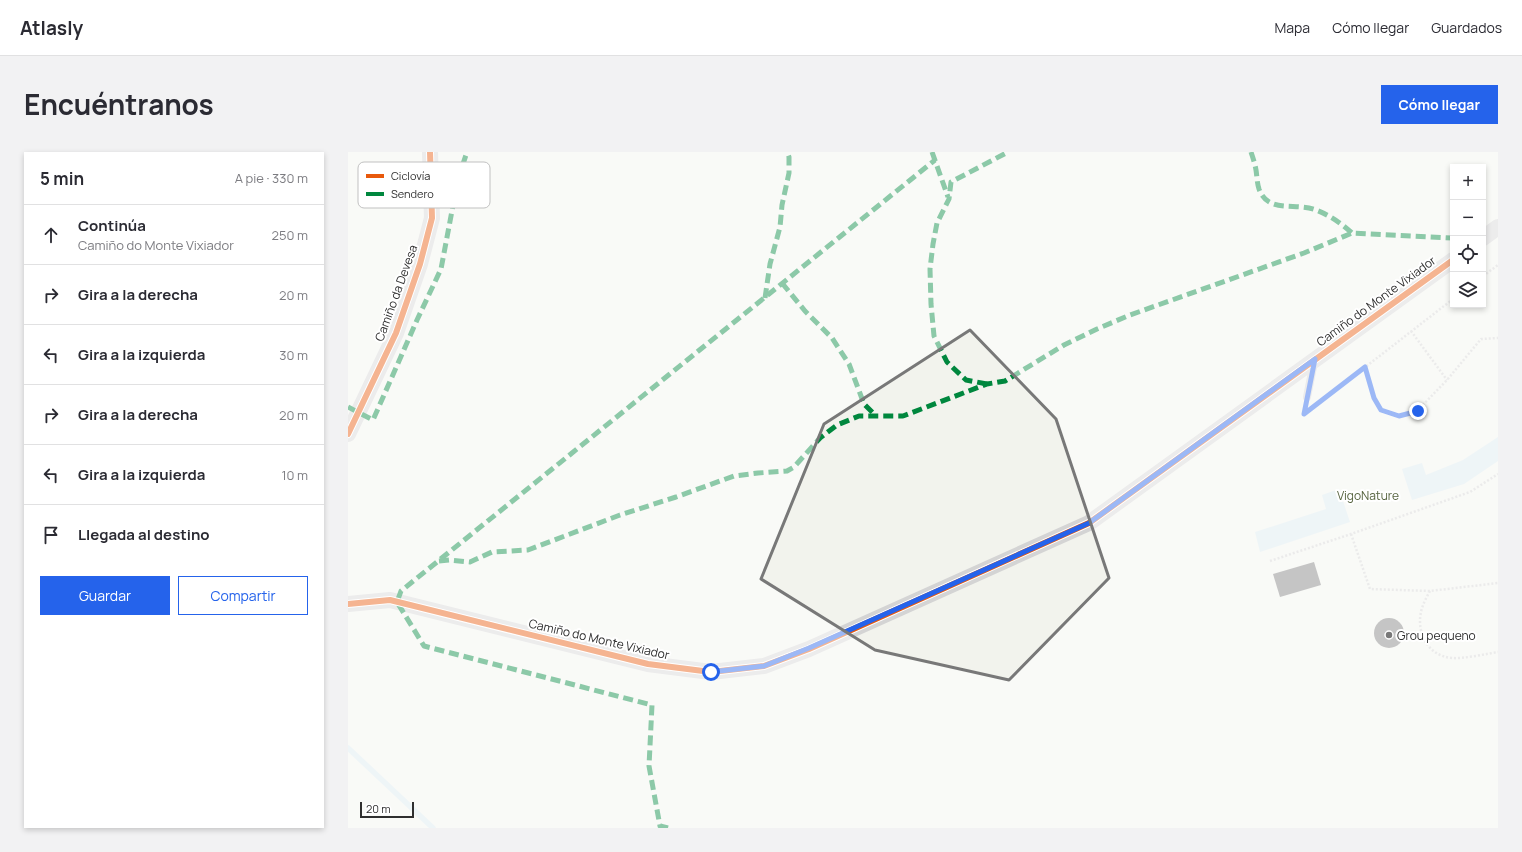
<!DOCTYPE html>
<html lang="es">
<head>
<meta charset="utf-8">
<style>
  :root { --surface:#fff; --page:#f2f2f3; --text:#2b2b33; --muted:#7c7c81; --line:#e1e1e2; --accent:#2563eb }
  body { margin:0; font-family:Manrope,sans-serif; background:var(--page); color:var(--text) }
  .controls { position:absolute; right:12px; top:12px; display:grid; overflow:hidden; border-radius:0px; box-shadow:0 2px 6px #0003 }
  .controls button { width:36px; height:36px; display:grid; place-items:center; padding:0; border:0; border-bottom:1px solid var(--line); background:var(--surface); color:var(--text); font:20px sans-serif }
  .scale { position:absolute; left:12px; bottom:10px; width:54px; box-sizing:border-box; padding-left:4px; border:2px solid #2f2f2f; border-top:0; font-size:11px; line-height:14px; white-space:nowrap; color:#2f2f2f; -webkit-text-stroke:3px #fff; paint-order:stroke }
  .stop { position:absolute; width:12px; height:12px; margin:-9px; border:3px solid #2563eb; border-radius:50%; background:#fff }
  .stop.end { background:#2563eb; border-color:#fff; box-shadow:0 1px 4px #0008 }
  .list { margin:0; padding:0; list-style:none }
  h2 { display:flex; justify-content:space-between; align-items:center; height:52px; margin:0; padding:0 16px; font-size:17px }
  h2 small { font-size:13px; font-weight:400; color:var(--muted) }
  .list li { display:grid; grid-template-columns:26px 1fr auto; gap:12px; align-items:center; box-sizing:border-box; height:60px; padding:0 16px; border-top:1px solid var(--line) }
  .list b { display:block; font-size:15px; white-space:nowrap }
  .list p { margin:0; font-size:13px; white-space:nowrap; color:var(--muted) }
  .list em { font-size:13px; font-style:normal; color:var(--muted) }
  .actions { display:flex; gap:8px; padding:12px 16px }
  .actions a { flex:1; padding:9px 0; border:1px solid var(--accent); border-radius:0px; text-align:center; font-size:14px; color:var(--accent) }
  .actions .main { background:var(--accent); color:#fff }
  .icon { flex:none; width:22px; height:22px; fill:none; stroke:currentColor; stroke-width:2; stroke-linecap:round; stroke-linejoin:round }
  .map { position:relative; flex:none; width:1150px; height:676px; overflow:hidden; border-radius:0px }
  header { display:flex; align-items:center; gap:24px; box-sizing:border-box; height:56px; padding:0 20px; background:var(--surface); border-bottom:1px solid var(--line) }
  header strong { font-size:19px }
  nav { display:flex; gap:22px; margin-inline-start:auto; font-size:14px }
  .intro { display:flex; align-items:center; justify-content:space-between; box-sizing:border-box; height:96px; padding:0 24px }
  h1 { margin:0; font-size:28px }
  .button { padding:10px 18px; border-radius:0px; background:var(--accent); color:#fff; font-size:14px; font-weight:700 }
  main { display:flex; gap:24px; padding:0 24px }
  aside { flex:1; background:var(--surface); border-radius:0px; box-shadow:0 2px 6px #0003 }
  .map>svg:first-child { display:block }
  .green { fill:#f2f3ed; fill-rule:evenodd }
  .water { fill:#dae9ee }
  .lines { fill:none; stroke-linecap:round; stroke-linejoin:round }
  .stream { stroke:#dae9ee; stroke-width:5.5 }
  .building { fill:#7f7f7f }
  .path { stroke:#d3d3d3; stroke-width:2.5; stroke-dasharray:2 2; stroke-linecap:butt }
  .service { stroke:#d4d4d4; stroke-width:8 }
  .minor { stroke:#d4d4d4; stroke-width:16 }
  .quiet { stroke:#00873e; stroke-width:5; stroke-dasharray:10 5; stroke-linecap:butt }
  .cycleway-casing { stroke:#fff; stroke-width:8 }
  .cycleway { stroke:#e8590c; stroke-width:6 }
  .route { stroke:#2563eb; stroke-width:5 }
  .marked { fill:none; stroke:#787878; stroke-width:3; stroke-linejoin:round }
  .poi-dot { fill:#787878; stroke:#fff; stroke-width:1.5 }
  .labels { text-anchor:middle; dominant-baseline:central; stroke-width:4; stroke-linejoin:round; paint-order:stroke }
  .street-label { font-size:12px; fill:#2f2f2f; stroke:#fff }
  .park-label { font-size:12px; fill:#586541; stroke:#fff }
  .poi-label { font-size:12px; fill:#2f2f2f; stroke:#fff; text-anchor:start }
  .key { fill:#fff; stroke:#c1c1c1; stroke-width:1 }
  .key-label { font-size:11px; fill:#2f2f2f }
</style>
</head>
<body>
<header>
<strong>Atlasly</strong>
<nav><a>Mapa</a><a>Cómo llegar</a><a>Guardados</a></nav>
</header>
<div class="intro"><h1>Encuéntranos</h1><a class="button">Cómo llegar</a></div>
<main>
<aside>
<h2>5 min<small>A pie · 330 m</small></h2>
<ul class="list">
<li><svg class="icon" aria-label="ahead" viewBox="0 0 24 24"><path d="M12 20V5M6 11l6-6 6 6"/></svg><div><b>Continúa</b><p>Camiño do Monte Vixiador</p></div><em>250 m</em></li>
<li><svg class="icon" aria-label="right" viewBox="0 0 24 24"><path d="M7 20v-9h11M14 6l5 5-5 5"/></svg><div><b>Gira a la derecha</b></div><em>20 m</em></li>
<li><svg class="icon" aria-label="left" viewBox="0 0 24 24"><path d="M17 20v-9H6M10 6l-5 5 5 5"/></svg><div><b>Gira a la izquierda</b></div><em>30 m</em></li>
<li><svg class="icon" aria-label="right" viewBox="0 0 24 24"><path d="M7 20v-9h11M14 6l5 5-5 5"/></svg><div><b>Gira a la derecha</b></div><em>20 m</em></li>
<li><svg class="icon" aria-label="left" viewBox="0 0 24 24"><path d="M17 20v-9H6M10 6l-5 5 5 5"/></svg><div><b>Gira a la izquierda</b></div><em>10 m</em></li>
<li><svg class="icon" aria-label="arrive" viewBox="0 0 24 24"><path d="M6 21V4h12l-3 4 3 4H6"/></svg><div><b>Llegada al destino</b></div></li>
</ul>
<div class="actions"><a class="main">Guardar</a><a>Compartir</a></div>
</aside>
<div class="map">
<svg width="1150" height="676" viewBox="0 0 1150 676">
  <rect width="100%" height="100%" fill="#fff"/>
  <!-- green -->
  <path class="green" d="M0,0h1150v676h-1150zM1105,15h30v138h-30z"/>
  <!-- water -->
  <g class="water">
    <path d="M1150,285v24l-34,23 -52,16 -10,-31 20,-6 4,12 37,-15z"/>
    <path d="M991,337l11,33 -90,30 -5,-20 71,-23 -4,-14z"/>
  </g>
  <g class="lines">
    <!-- stream -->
    <path class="stream" d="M0,596l85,80"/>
  </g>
  <!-- building -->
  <g class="building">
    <path d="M966,410l7,23 -41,12 -7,-23z"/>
    <circle cx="1041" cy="481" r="15"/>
  </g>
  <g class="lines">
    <!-- path -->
    <g class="path">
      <path d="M1135,124l15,-11"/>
      <path d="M1063,179l36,49"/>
      <path d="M1017,215l9,31 7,12 18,6 18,-5 30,-31 34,-41 17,-1"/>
      <path d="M971,251l134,-104"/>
      <path d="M957,257l-1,5 5,-3"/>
      <path d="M1003,382l19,55 60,2 68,-8"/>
      <path d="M922,409l81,-27 119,-42 28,-18"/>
      <path d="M1082,439c-3,5 -6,11 -8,17 -7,23 5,48 30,50 11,1 34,-4 46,-6"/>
    </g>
    <!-- service -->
    <path class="service" d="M959,245l7,-35"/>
    <!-- minor -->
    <g class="minor">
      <path d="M1135,86l15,-11"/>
      <path d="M0,282l48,-101 24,-69 12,-46 -2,-66"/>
      <path d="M0,452l42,-4 258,64 63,8 53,-6 45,-17 280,-126 364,-263"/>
    </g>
    <!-- quiet -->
    <g class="quiet">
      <path d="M584,0l16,45"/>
      <path d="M903,0c2,6 4,12 5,18 1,6 1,13 3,19 9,25 36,13 57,21 13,5 25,13 36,23"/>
      <path d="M434,131l23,28 27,27 17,26 15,40 11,11"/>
      <path d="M417,146l5,-34 10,-37 2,-22 7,-32v-16l-2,-5"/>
      <path d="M639,232l-21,-4 -19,-18 -13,-26 -3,-32 -1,-35 3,-25 4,-21 12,-24 2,-17 57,-30"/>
      <path d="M0,255l25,13 44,-100 24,-51 17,-90 9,-27"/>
      <path d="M91,409l11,-1 20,2 22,-10 36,-2 92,-35 56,-18 58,-21 24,-3 29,-2 7,-4 26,-29 17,-13 22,-9h44l84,-32 18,-3 59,-36 33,-16 33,-14 174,-62 48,-20 101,5"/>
      <path d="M320,676l-8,-2 -11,-60 3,-61 -228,-59 -27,-44 4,-11 534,-431"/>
    </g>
    <defs>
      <g id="cycleway">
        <path d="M0,282l48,-101 24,-69 12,-46 -2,-66"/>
        <path d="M0,452l42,-4 258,64 63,8 53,-6 45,-17 280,-126 364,-263"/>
      </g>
    </defs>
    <!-- cycleway casing -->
    <use href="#cycleway" class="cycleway-casing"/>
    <!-- cycleway -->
    <use href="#cycleway" class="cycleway"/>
  </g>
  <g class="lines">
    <!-- route -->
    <path class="route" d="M363,520l53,-6 45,-18 280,-125 226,-164 -11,55 61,-47 9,31 7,12 18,6 19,-5"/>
  </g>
  <!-- marked area -->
  <path d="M0 0H1150V676H0ZM622,178l86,89 53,159 -100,102 -134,-30 -114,-71 63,-155z" fill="#fff" fill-opacity=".55" fill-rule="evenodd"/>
  <path class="marked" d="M622,178l86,89 53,159 -100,102 -134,-30 -114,-71 63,-155z"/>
  <!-- markers -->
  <circle class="poi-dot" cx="1041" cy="483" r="4"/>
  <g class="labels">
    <!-- street labels -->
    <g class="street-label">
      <text transform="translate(48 141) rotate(-70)">Camiño da Devesa</text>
      <text transform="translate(1028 149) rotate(-36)">Camiño do Monte Vixiador</text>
      <text transform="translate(251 487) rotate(13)">Camiño do Monte Vixiador</text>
    </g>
    <!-- park labels -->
    <g class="park-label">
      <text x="1020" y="343">VigoNature</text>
    </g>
    <!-- poi labels -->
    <g class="poi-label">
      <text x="1049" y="483">Grou pequeno</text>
    </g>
  </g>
  <!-- legend -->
  <rect x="10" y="10" width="132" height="46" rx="6" class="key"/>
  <rect x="18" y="22" width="18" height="4" fill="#e8590c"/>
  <rect x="18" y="40" width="18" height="4" fill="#00873e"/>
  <g class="key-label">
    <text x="43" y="28">Ciclovía</text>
    <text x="43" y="46">Sendero</text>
  </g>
</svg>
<div class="controls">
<button>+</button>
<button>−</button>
<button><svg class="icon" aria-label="locate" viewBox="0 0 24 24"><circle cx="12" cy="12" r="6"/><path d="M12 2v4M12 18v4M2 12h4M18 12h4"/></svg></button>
<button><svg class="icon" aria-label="layers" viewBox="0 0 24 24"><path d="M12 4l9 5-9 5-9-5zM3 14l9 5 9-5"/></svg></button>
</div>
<div class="scale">20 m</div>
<div class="stop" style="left:363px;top:520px"></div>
<div class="stop end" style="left:1070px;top:259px"></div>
</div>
</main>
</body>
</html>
